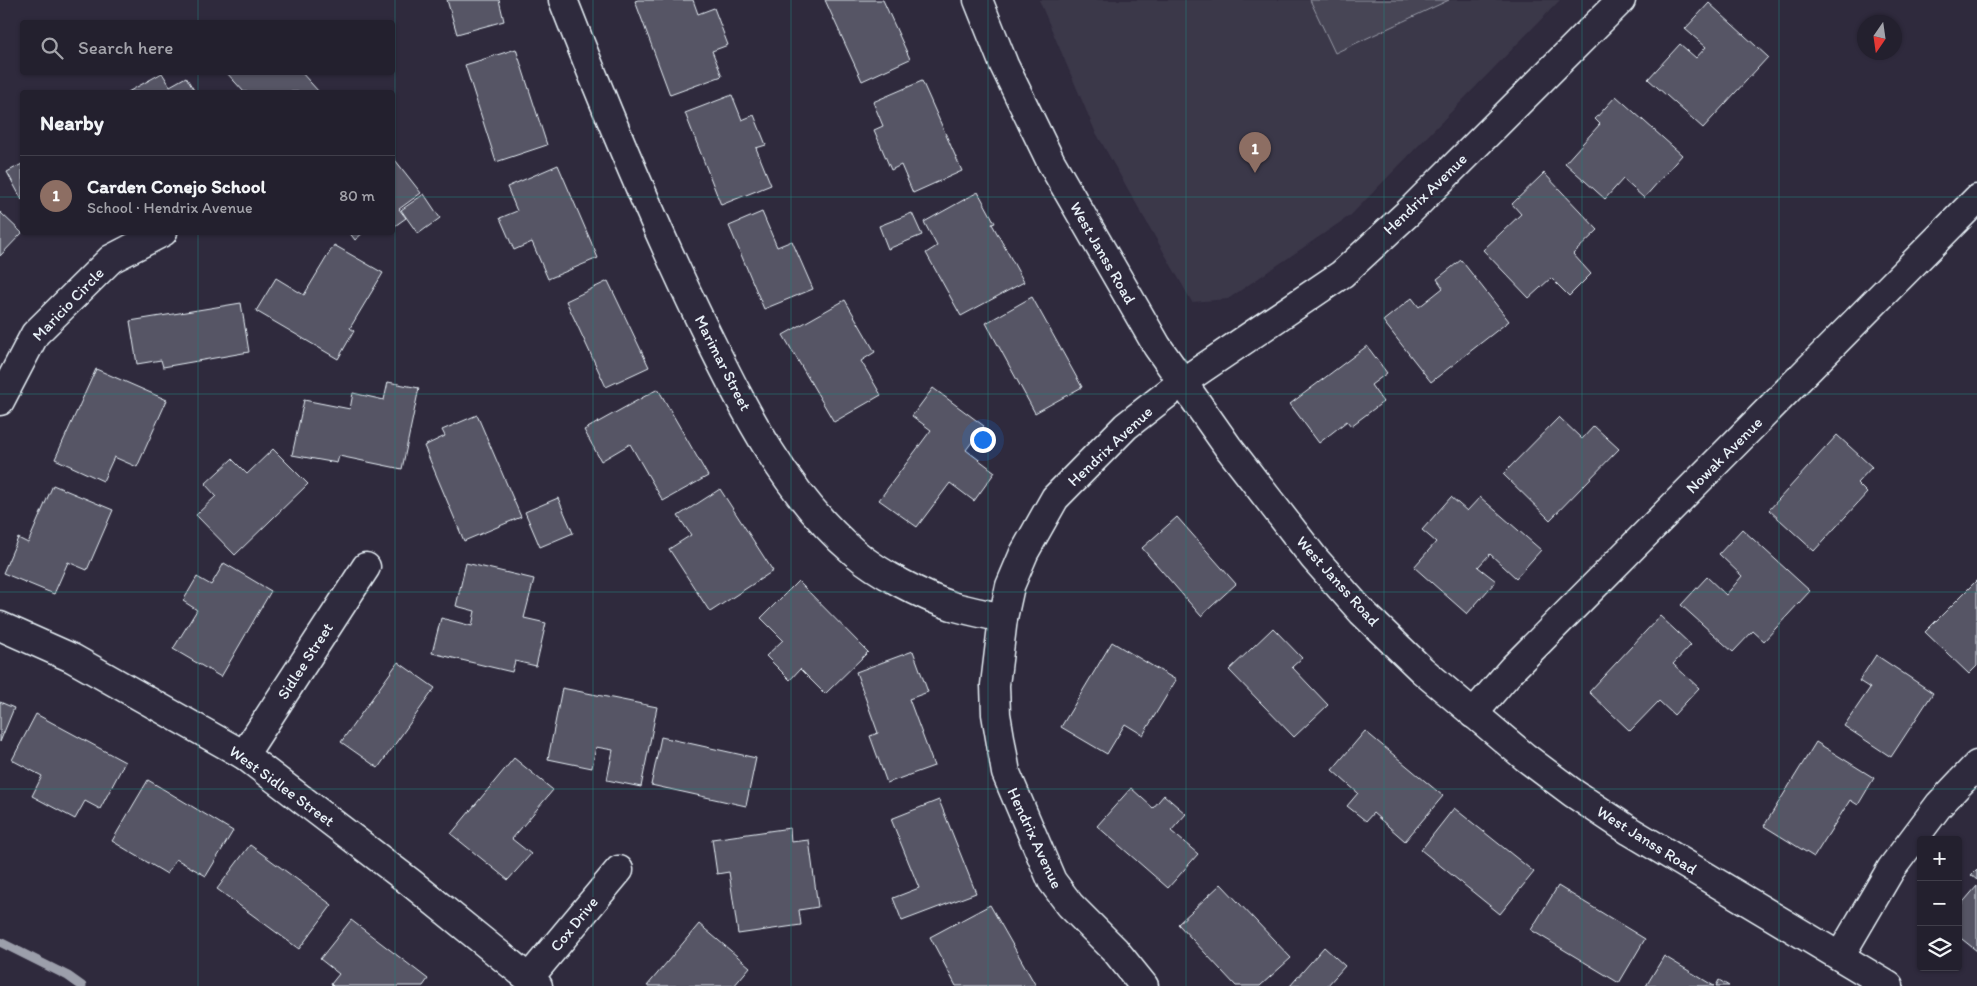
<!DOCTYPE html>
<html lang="en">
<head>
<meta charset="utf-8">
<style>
  :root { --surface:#23202e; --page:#2b2836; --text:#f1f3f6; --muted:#a3a3aa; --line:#403e4a; --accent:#ffd166 }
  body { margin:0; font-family:Itim,sans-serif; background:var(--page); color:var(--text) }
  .controls { position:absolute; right:15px; bottom:15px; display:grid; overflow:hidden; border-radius:5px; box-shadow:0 1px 4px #0004 }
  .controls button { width:45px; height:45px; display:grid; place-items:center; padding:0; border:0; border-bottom:1px solid var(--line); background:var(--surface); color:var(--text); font:25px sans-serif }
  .compass { position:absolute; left:1857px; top:15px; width:45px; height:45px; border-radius:50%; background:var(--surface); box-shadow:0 1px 4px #0004; rotate:193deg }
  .you { position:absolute; left:982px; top:439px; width:18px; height:18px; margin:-12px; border:4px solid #fff; border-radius:50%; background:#1a73e8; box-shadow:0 0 0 8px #1a73e833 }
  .badge { display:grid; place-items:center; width:32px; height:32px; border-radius:50%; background:var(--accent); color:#fff; font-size:16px; font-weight:700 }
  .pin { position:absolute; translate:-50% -41px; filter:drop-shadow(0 1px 2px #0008) }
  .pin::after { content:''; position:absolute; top:26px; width:18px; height:15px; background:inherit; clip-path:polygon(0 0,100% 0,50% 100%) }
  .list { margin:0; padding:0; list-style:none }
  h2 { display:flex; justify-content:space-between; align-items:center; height:65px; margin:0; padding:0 20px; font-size:21px }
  h2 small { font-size:16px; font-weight:400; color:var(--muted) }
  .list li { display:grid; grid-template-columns:32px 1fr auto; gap:15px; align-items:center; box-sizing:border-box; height:80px; padding:0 20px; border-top:1px solid var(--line) }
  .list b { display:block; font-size:19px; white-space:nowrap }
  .list p { margin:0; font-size:16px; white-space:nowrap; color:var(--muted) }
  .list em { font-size:16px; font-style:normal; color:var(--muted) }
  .icon { flex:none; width:28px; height:28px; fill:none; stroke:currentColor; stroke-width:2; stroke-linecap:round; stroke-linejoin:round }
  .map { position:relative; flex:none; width:1977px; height:986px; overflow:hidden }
  .search { position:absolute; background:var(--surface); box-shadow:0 1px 4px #0004; left:20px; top:20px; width:375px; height:55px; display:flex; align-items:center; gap:12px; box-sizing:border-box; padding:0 18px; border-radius:5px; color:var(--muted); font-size:19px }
  .panel { position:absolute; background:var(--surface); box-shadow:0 1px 4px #0004; left:20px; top:90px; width:375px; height:145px; border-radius:5px }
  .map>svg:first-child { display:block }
  .built { fill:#3b3749 }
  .green { fill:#464455; stroke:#979aa6 }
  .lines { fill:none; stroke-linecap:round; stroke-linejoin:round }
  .stream { stroke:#9c9fab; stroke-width:9 }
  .building { fill:#575565; stroke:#e8f1f8 }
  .street-casing { stroke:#e8f1f8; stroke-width:31 }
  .secondary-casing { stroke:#e8f1f8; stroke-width:31 }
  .street { stroke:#2f2a3d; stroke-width:28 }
  .secondary { stroke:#2f2a3d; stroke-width:28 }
  .grid { fill:none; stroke:#25827c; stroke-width:1; stroke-opacity:0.55 }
  .labels { text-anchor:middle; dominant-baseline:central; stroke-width:4.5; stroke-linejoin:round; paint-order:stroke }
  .street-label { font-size:16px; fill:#e8f1f8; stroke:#2f2a3d }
</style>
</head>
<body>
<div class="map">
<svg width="1977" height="986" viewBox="0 0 1977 986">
  <rect width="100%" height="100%" fill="#2f2a3d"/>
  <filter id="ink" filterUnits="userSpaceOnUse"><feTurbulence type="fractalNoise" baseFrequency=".02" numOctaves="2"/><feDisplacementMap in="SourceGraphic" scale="10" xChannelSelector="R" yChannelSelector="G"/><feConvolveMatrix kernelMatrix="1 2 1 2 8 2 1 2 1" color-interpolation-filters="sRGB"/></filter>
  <g filter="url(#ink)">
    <!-- built -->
    <path class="built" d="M1039,0h521l-209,215 -123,84 -36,3 -97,-171z"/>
    <!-- green -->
    <path class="green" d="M1310,0h139l-114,53z"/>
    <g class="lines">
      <!-- stream -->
      <path class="stream" d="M0,942l68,34 14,10"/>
    </g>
    <!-- building -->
    <g class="building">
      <path d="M447,0h52l5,21 -47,13z"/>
      <path d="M638,0h55l5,14 16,-6 14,37 -16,6 10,25 -52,19 -35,-94z"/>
      <path d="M825,0h58l27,59 -48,22z"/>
      <path d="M1709,3l59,54 -65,71 -55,-49 32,-35 16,14 10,-11 -21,-18z"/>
      <path d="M516,49l31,96 -51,17 -31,-97z"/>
      <path d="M226,72h75l18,20h-75z"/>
      <path d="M162,73l8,13 16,-9 9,15h-67z"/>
      <path d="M922,81l40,90 -49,22 -12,-28 -10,5 -17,-40 9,-4 -10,-24z"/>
      <path d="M732,95l10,25 12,-5 12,30 -10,3 15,37 -50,20 -36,-92z"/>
      <path d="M1616,96l66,59 -38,43 -21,-19 -18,20 -40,-36 35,-39 -5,-5z"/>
      <path d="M392,156l29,37 -22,16 7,9 -14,10z"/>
      <path d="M22,164v36l-15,-28z"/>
      <path d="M558,165l40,93 -50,21 -16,-37 -18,8 -14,-32 17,-7 -10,-24z"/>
      <path d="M1544,173l54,57 -25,24 18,20 -22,22 -18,-18 -22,20 -46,-48 38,-36 -9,-10z"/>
      <path d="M978,192l17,31 -3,1 32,58 -63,34 -35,-63 11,-7 -13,-24z"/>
      <path d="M424,194l16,24 -22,16 -17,-24z"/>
      <path d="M0,212l22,21 -22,23z"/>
      <path d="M762,212l15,35 15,-6 21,48 -49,20 -35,-83z"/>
      <path d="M912,213l10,22 -34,14 -9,-23z"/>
      <path d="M349,232h15l-9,8z"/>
      <path d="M334,245l49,28 -33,55 4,3 -16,28 -82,-48 20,-33 28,17z"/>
      <path d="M1461,260l48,61 -78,61 -48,-61 29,-23 7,9 24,-19 -6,-9z"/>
      <path d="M608,281l41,86 -43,20 -40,-86z"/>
      <path d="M1032,297l50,90 -47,26 -49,-90z"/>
      <path d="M845,300l30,52 -14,9 20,34 -47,27 -51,-87z"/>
      <path d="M241,303l8,49 -86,15 -2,-7 -24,4 -7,-43z"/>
      <path d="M1367,346l20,27 -16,12 12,17 -32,24 -4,-5 -28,22 -29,-39z"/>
      <path d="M96,369l71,31 -30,67 -23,-10 -11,24 -48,-22z"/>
      <path d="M388,382l31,6 -17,81 -63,-13 -2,7 -45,-8 12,-55 46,9 3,-16 31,7z"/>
      <path d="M933,388l51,38 -18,24 29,22 -21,29 -24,-18 -33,44 -38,-27 52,-70 -19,-14z"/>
      <path d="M658,389l50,87 -45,25 -33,-57 -29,17 -17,-31z"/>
      <path d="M477,415l44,102 -57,24 -40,-95 21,-10 -3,-6z"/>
      <path d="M1559,417l23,22 12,-13 25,23 -69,71 -47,-46z"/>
      <path d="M1837,435l35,32 -15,16 10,10 -53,58 -45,-41z"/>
      <path d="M273,449l35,35 -73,71 -39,-40 20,-19 -11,-12 27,-25 15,15z"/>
      <path d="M53,485l60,25 -26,60 -19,-8 -14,32 -51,-21 15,-35 10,5z"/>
      <path d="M720,489l53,82 -63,41 -41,-63 22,-14 -13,-19z"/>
      <path d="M1451,497l16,14 13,-14 61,53 -25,28 -26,-24 -12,13 18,14 -29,33 -53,-47 22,-25 -14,-12z"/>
      <path d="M558,498l15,35 -33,14 -15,-35z"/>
      <path d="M1177,517l59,67 -35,32 -59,-68z"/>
      <path d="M1742,529l68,62 -46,50 -11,-10 -20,21 -52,-47 26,-28 19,18 16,-19 -23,-22z"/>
      <path d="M224,563l47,28 -50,86 -48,-28 24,-39 -14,-9 14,-24 14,8z"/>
      <path d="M466,563l68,16 -10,39 22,5 -10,43 -21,-5 -3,11 -80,-19 9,-35 31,8 3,-15 -19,-5z"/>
      <path d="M1977,580v86l-8,8 -44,-42z"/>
      <path d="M798,581l70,71 -43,42 -25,-25 -10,11 -24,-24 17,-16 -22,-22z"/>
      <path d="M1660,616l31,29 -18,19 26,24 -25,27 -15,-14 -29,30 -41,-39z"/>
      <path d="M1273,628l29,30 -10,9 36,38 -34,32 -65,-67z"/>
      <path d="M1112,642l64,38 -33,55 -18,-11 -18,30 -46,-27z"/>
      <path d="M913,651l15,41 -19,7 25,67 -47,17 -17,-47 8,-3 -22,-61z"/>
      <path d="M1876,655l57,38 -42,64 -47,-31 26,-38 -11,-7z"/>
      <path d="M398,662l37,26 -57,80 -37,-26z"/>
      <path d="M562,688l95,19 -16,80 -34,-7 6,-30 -17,-3 -4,21 -44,-9z"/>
      <path d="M0,702l14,6 -14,34z"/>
      <path d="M36,714l89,48 -25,47 -15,-8 -10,18 -43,-23 10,-20 -30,-16z"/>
      <path d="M1365,731l78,65 -38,45 -32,-28 -7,8 -19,-15 11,-13 -26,-23z"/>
      <path d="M661,737l95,21 -10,48 -95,-21z"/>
      <path d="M1816,742l58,36 -16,27 -8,-5 -36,57 -50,-31z"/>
      <path d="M514,758l39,32 -41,49 19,15 -23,26 -57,-46z"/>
      <path d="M148,780l85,51 -27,45 -30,-17 -9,15 -55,-33z"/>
      <path d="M1131,788l22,20 11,-13 22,19 -15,17 27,23 -30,34 -71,-62z"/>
      <path d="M939,800l37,93 -74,28 -9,-23 26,-10 -28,-69z"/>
      <path d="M1454,808l80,64 -34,42 -79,-64z"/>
      <path d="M790,828l1,14 18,-2 9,67 -19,3 2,15 -63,9 -9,-62 -12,2 -5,-35z"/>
      <path d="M250,845l82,60 -33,44 -82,-60z"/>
      <path d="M1977,869v11l-6,-5z"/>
      <path d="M1221,884l70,74 -31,28h-24l-58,-62z"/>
      <path d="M1558,886l87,53 -26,44 -88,-53z"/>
      <path d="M1977,886v65l-19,-15v-28z"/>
      <path d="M990,905l46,81h-80l-26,-49z"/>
      <path d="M351,920l77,59 -5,7h-90l-2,-2 8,-10 -19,-15z"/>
      <path d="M699,924l51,43 -16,19h-87z"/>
      <path d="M1324,947l21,19 -18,20h-37z"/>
      <path d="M1664,956l50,30h-68z"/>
      <path d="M1719,980l10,6h-13z"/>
    </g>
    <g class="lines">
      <defs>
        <g id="street">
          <path d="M563,0c43,110 88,219 140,326 40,81 81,167 152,227 23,20 68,43 97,53 17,5 34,8 51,12"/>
          <path d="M0,401l35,-67 76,-75 52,-27"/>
          <path d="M0,626l72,32 172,97 166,127 128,104"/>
          <path d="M1473,714l40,-46 464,-469"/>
          <path d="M244,755l122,-188"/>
          <path d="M1840,956l51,-87 48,-64 38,-40"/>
          <path d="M529,978l90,-108"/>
          <path d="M1144,986l-29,-36 -45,-45 -18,-24 -46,-108 -10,-59 -1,-29 8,-67 7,-32 14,-33 31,-55 71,-72 55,-43 161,-109 66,-61 213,-213"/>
        </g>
        <path id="secondary" d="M978,0l26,65 47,97 106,184 71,101 86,111 48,54 60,58 103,87 48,36 57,38 259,155"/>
      </defs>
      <!-- street casing -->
      <use href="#street" class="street-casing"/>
      <!-- secondary casing -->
      <use href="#secondary" class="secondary-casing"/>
      <!-- street -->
      <use href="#street" class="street"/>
      <!-- secondary -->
      <use href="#secondary" class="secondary"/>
    </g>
  </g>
  <!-- grid -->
  <path class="grid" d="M198,0v22M395,0v986M593,0v986M791,0v986M988,0v986M1186,0v986M1384,0v986M1582,0v986M1779,0v986M198,72v20M0,197h22M392,197h1585M198,232v754M0,394h1977M0,592h1977M0,789h1977"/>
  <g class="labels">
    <!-- street labels -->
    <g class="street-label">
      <text transform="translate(1425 194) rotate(-44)">Hendrix Avenue</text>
      <text transform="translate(1103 253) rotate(60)">West Janss Road</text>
      <text transform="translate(68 304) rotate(-46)">Maricio Circle</text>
      <text transform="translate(723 363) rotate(63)">Marimar Street</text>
      <text transform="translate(1110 446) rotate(-43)">Hendrix Avenue</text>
      <text transform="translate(1724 455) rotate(-45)">Nowak Avenue</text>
      <text transform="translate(1338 581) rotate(48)">West Janss Road</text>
      <text transform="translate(305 661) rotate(-57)">Sidlee Street</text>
      <text transform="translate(282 786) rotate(36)">West Sidlee Street</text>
      <text transform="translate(1035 838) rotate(65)">Hendrix Avenue</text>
      <text transform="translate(1647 840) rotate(32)">West Janss Road</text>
      <text transform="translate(574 924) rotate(-51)">Cox Drive</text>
    </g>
  </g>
</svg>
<div class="controls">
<button>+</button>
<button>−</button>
<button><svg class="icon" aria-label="layers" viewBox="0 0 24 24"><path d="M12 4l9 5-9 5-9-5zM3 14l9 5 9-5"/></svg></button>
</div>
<svg class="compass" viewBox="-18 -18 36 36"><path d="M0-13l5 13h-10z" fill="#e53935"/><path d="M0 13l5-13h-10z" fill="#a3a3aa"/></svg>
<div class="you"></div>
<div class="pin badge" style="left:1255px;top:173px;background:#8d6e63">1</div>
<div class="search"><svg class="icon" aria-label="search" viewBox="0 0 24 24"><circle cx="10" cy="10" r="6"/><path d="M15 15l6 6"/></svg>Search here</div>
<section class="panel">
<h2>Nearby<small></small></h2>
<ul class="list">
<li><span class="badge" style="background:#8d6e63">1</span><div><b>Carden Conejo School</b><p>School · Hendrix Avenue</p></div><em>80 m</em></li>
</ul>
</section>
</div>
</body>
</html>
